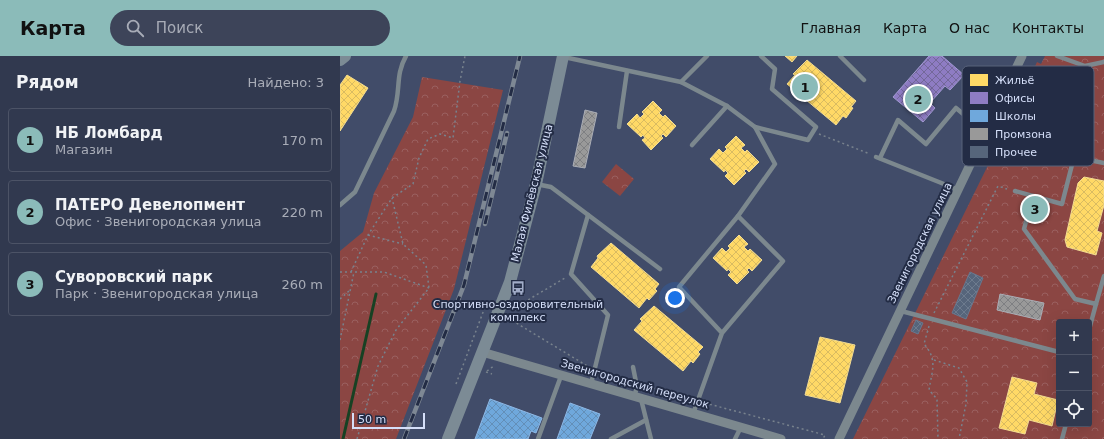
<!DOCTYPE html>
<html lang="ru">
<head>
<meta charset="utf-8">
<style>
  :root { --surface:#31394f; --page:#3d4459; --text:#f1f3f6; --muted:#a8acb7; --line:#4c5366; --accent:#8bbbb9 }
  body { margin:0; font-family:"DejaVu Sans",sans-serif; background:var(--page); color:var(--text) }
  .controls { position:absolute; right:12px; bottom:12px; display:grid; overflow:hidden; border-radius:4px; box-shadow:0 4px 16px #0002 }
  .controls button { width:36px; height:36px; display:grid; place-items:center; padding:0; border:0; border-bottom:1px solid var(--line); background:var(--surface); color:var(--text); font:20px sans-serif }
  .scale { position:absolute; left:12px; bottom:10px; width:73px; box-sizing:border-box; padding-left:4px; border:2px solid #d5dff9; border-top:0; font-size:11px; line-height:14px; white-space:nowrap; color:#d5dff9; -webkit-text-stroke:3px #232c45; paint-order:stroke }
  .you { position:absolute; left:335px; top:242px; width:14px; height:14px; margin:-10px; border:3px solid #fff; border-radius:50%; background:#1a73e8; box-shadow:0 0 0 6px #1a73e833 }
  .badge { display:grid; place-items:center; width:26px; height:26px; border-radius:50%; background:var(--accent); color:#111; font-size:13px; font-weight:700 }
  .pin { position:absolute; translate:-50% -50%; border:2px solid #fff; box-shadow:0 1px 4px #0006 }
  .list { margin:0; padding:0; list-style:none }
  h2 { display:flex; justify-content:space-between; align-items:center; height:52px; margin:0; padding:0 16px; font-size:17px }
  h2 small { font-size:13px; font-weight:400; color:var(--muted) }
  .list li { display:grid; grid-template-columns:26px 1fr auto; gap:12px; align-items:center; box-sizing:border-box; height:64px; margin:0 8px 8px; padding:0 8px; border:1px solid var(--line); border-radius:4px }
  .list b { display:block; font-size:15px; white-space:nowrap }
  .list p { margin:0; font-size:13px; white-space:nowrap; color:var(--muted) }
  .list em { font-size:13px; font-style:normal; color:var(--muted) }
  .icon { flex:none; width:22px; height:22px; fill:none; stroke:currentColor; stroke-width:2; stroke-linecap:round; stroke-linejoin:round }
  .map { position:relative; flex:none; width:764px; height:383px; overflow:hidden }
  header { display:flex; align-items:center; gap:24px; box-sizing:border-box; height:56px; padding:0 20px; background:var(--accent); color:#111 }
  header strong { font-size:19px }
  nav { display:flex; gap:22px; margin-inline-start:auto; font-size:14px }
  .search { width:280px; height:36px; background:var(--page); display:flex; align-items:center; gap:10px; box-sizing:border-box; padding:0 14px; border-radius:22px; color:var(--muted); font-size:15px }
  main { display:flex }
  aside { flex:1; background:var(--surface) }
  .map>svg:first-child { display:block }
  .park { fill:url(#park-crowns); fill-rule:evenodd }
  .homes { fill:url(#homes-cross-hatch); stroke:#f2db92 }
  .offices { fill:url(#offices-cross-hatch); stroke:#a39ad3 }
  .schools { fill:url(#schools-cross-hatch); stroke:#8eb8e5 }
  .industry { fill:url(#industry-cross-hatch); stroke:#abaeb6 }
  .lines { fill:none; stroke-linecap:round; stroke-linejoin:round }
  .stream { stroke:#174123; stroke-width:3 }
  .building { fill:url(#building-cross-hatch); stroke:#68778e }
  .path { stroke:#78828d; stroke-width:1.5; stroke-dasharray:2 3; stroke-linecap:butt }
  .lane { stroke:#7c888e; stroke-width:4.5 }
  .street { stroke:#7c888e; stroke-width:9 }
  .secondary { stroke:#7c8b95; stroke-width:12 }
  .rail-casing { stroke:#7e8894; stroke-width:4.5 }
  .rail { stroke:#232c45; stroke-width:3; stroke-dasharray:9; stroke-linecap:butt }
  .labels { text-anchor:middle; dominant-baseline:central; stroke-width:4; stroke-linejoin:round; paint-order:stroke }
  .street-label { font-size:11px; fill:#d5dff9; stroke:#232c45 }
  .poi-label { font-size:11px; fill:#d5dff9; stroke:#232c45 }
  .key { fill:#232c45; stroke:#58627b; stroke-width:1 }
  .key-label { font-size:11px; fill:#d5dff9 }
</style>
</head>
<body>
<header>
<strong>Карта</strong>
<div class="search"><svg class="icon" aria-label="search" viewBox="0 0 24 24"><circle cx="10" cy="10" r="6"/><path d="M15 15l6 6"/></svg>Поиск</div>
<nav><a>Главная</a><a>Карта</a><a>О нас</a><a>Контакты</a></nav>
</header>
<main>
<aside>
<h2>Рядом<small>Найдено: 3</small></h2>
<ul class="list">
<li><span class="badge">1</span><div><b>НБ Ломбард</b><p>Магазин</p></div><em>170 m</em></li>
<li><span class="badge">2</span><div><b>ПАТЕРО Девелопмент</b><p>Офис · Звенигородская улица</p></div><em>220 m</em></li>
<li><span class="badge">3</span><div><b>Суворовский парк</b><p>Парк · Звенигородская улица</p></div><em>260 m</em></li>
</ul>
</aside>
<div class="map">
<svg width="764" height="383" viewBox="0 0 764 383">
  <defs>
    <pattern id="park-crowns" width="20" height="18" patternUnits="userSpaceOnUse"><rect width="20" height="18" fill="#8b4643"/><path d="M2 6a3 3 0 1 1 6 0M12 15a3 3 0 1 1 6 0" fill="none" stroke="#9a605f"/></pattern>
    <pattern id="homes-cross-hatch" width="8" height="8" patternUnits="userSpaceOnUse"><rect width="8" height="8" fill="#ffd966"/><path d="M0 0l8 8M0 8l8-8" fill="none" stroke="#d9bb61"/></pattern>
    <pattern id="offices-cross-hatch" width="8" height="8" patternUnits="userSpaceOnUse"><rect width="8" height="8" fill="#8e7cc3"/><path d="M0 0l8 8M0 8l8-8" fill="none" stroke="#736899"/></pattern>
    <pattern id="schools-cross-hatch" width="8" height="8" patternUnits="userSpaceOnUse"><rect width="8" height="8" fill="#6fa8dc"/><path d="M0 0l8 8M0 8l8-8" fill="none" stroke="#638fb8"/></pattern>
    <pattern id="industry-cross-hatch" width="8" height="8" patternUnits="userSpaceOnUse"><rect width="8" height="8" fill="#999"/><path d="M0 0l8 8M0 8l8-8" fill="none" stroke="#7e7f82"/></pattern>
    <pattern id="building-cross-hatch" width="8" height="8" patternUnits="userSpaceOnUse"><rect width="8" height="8" fill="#56657b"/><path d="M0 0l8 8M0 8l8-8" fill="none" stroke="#6d7b8e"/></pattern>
  </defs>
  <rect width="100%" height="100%" fill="#414c69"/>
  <!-- park -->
  <g class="park">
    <path d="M705,0h59v383h-251l144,-292 40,-85 4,2zM719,266h30v102h-30z"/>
    <path d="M82,21l81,13 -49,199 -58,150h-56v-188l23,-19 11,-39 39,-76z"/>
    <path d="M276,108l18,15 -14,17 -18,-14z"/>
  </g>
  <!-- homes -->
  <g class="homes">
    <path d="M445,0h12l-5,6z"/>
    <path d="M467,4l49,41 -5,6 2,1 -7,10 -3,-2 -7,9 -49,-41 8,-9 -2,-1z"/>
    <path d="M7,19l21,13 -28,43v-46z"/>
    <path d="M313,45l9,9 -3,3 4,4 2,-2 11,11 -10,11 -3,-3 -2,2 2,2 -12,12 -9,-10 3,-2 -2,-3 -2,2 -14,-13 10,-10 3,4 4,-4 -2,-2z"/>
    <path d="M396,80l9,9 -4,3 4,4 2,-2 12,12 -10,10 -3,-3 -2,2 2,2 -12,12 -9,-9 3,-3 -3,-3 -1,2 -14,-13 9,-10 4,4 4,-4 -2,-2z"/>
    <path d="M744,121l20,4v24l-7,26 5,2 -6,22 -29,-8 -2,-7 13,-57z"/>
    <path d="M399,179l9,9 -4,3 4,4 2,-2 12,11 -10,11 -3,-3 -2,2 2,2 -12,12 -9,-9 3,-3 -3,-3 -1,2 -14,-13 9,-10 4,4 4,-4 -2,-2z"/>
    <path d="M271,187l48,41 -4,5 2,2 -8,9 -2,-2 -8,10 -48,-41 7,-9 -1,-2z"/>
    <path d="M314,250l49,41 -5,5 2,2 -7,9 -2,-2 -8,10 -49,-41 8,-9 -2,-2z"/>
    <path d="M480,281l35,8 -15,58 -35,-8z"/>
    <path d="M672,321l25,6 -3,11 24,6 -6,26 -23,-6 -4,14 -26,-6z"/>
  </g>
  <!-- offices -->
  <path class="offices" d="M589,0h13l22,19 -14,15 -5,-4 -15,17 5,5 -12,14 -30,-25z"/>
  <!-- schools -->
  <g class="schools">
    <path d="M150,343l52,19 -6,15 -5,-2 -3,8h-53z"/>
    <path d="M230,347l30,11 -10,25h-33z"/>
  </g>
  <!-- industry -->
  <g class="industry">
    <path d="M245,54l12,3 -12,55 -12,-2z"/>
    <path d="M660,238l44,9 -4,17 -43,-10z"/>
  </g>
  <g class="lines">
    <!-- stream -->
    <path class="stream" d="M3,383l33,-145"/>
  </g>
  <!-- building -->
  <g class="building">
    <path d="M630,216l13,6 -17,41 -14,-6z"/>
    <path d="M576,264l7,3 -5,11 -7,-3z"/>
  </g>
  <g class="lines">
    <!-- path -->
    <g class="path">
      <path d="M479,78l51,20"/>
      <path d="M28,179l35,9"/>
      <path d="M0,216h44l45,16"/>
      <path d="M11,216l17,-37 24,-37 21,-14 6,-26 9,-19 12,-5 13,4 7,-57 5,-25"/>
      <path d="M0,243l9,-8"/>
      <path d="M171,254l54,-32"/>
      <path d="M594,257l64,-127 9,3"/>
      <path d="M168,262l81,49"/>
      <path d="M589,270l-5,18c14,16 8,26 5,46l8,9 1,40"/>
      <path d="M0,284l14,-68"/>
      <path d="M594,304l25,8 8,14 -1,22 -7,35"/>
      <path d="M147,315l8,-6"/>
      <path d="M146,316l6,2"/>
      <path d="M261,316l27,8"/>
      <path d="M116,328l29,-77"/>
      <path d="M303,329l48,15"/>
      <path d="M365,347l120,32 -2,4"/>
      <path d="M17,383l21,-73 18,-36 33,-42 -3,-23 -23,-21 -11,-46"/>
    </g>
    <!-- lane -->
    <g class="lane">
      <path d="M500,0l24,24"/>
      <path d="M717,0l28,10 19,-4"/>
      <path d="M224,1l117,25 46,24 28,21 20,37 -37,52"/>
      <path d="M341,26l26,-26"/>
      <path d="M279,71l8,-56"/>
      <path d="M415,71l53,13 8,-13 -44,-38 3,-20 -14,-13"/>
      <path d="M352,89l35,-39"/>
      <path d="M536,101l83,33"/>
      <path d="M540,102l18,-38 28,24 30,-36 30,25"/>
      <path d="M196,128l15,3 109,82"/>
      <path d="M675,135l47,13 12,-47 30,6"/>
      <path d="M693,140l-9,33 51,70 21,5 8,-28"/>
      <path d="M0,149l15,-13 39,-81c7,-20 1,-36 12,-55"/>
      <path d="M248,159l-17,59 37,41 -17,69"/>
      <path d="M561,255l158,41"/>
      <path d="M749,274l7,-26"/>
      <path d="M293,311l4,20 -3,10"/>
      <path d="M301,343l10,40"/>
      <path d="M353,358l29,-81 61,-72 -45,-45 -59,71 43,46"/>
      <path d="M198,383l23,-63"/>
      <path d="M271,383l35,-19"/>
      <path d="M395,383l6,-12"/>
      <path d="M722,383l4,-15"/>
    </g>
    <!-- street -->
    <g class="street">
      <path d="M142,296l299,87"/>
      <path d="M499,383l183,-383"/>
    </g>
    <!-- secondary -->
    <g class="secondary">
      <path d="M0,4l5,-4"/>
      <path d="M108,383l62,-157 26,-98 27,-128"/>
    </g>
    <defs>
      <g id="rail">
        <path d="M145,168l22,-91"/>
        <path d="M64,383l60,-154 56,-229"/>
      </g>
    </defs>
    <!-- rail casing -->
    <use href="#rail" class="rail-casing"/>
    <!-- rail -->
    <use href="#rail" class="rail"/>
  </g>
  <!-- icons -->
  <defs>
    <symbol id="bus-bare" viewBox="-9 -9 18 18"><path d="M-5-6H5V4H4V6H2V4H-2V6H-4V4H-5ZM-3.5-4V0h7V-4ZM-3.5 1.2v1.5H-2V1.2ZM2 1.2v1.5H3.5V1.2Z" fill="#a1acc7" stroke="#232c45" stroke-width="2.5" paint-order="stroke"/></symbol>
  </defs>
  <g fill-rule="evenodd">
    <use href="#bus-bare" x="168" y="222" width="20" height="20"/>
  </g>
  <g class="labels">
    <!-- street labels -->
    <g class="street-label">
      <text transform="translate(192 137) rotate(-76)">Малая Филёвская улица</text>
      <text transform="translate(580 187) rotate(-64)">Звенигородская улица</text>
      <text transform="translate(295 328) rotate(16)">Звенигородский переулок</text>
    </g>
    <!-- poi labels -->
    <g class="poi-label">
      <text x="178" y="248">Спортивно-оздоровительный<tspan x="178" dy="13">комплекс</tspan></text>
    </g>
  </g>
  <!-- legend -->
  <rect x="622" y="10" width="132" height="100" rx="6" class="key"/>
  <rect x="630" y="18" width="18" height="12" fill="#ffd966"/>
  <rect x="630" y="36" width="18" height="12" fill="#8e7cc3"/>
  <rect x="630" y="54" width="18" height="12" fill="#6fa8dc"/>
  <rect x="630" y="72" width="18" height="12" fill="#999"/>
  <rect x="630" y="90" width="18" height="12" fill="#56657b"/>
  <g class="key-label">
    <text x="655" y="28">Жильё</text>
    <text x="655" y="46">Офисы</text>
    <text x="655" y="64">Школы</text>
    <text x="655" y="82">Промзона</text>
    <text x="655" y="100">Прочее</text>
  </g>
</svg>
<div class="controls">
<button>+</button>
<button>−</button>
<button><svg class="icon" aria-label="locate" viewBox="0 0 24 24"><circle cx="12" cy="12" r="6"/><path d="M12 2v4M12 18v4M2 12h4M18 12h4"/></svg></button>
</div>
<div class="scale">50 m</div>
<div class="you"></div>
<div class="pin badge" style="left:465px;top:31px">1</div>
<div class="pin badge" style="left:578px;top:43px">2</div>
<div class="pin badge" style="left:695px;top:153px">3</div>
</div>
</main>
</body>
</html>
